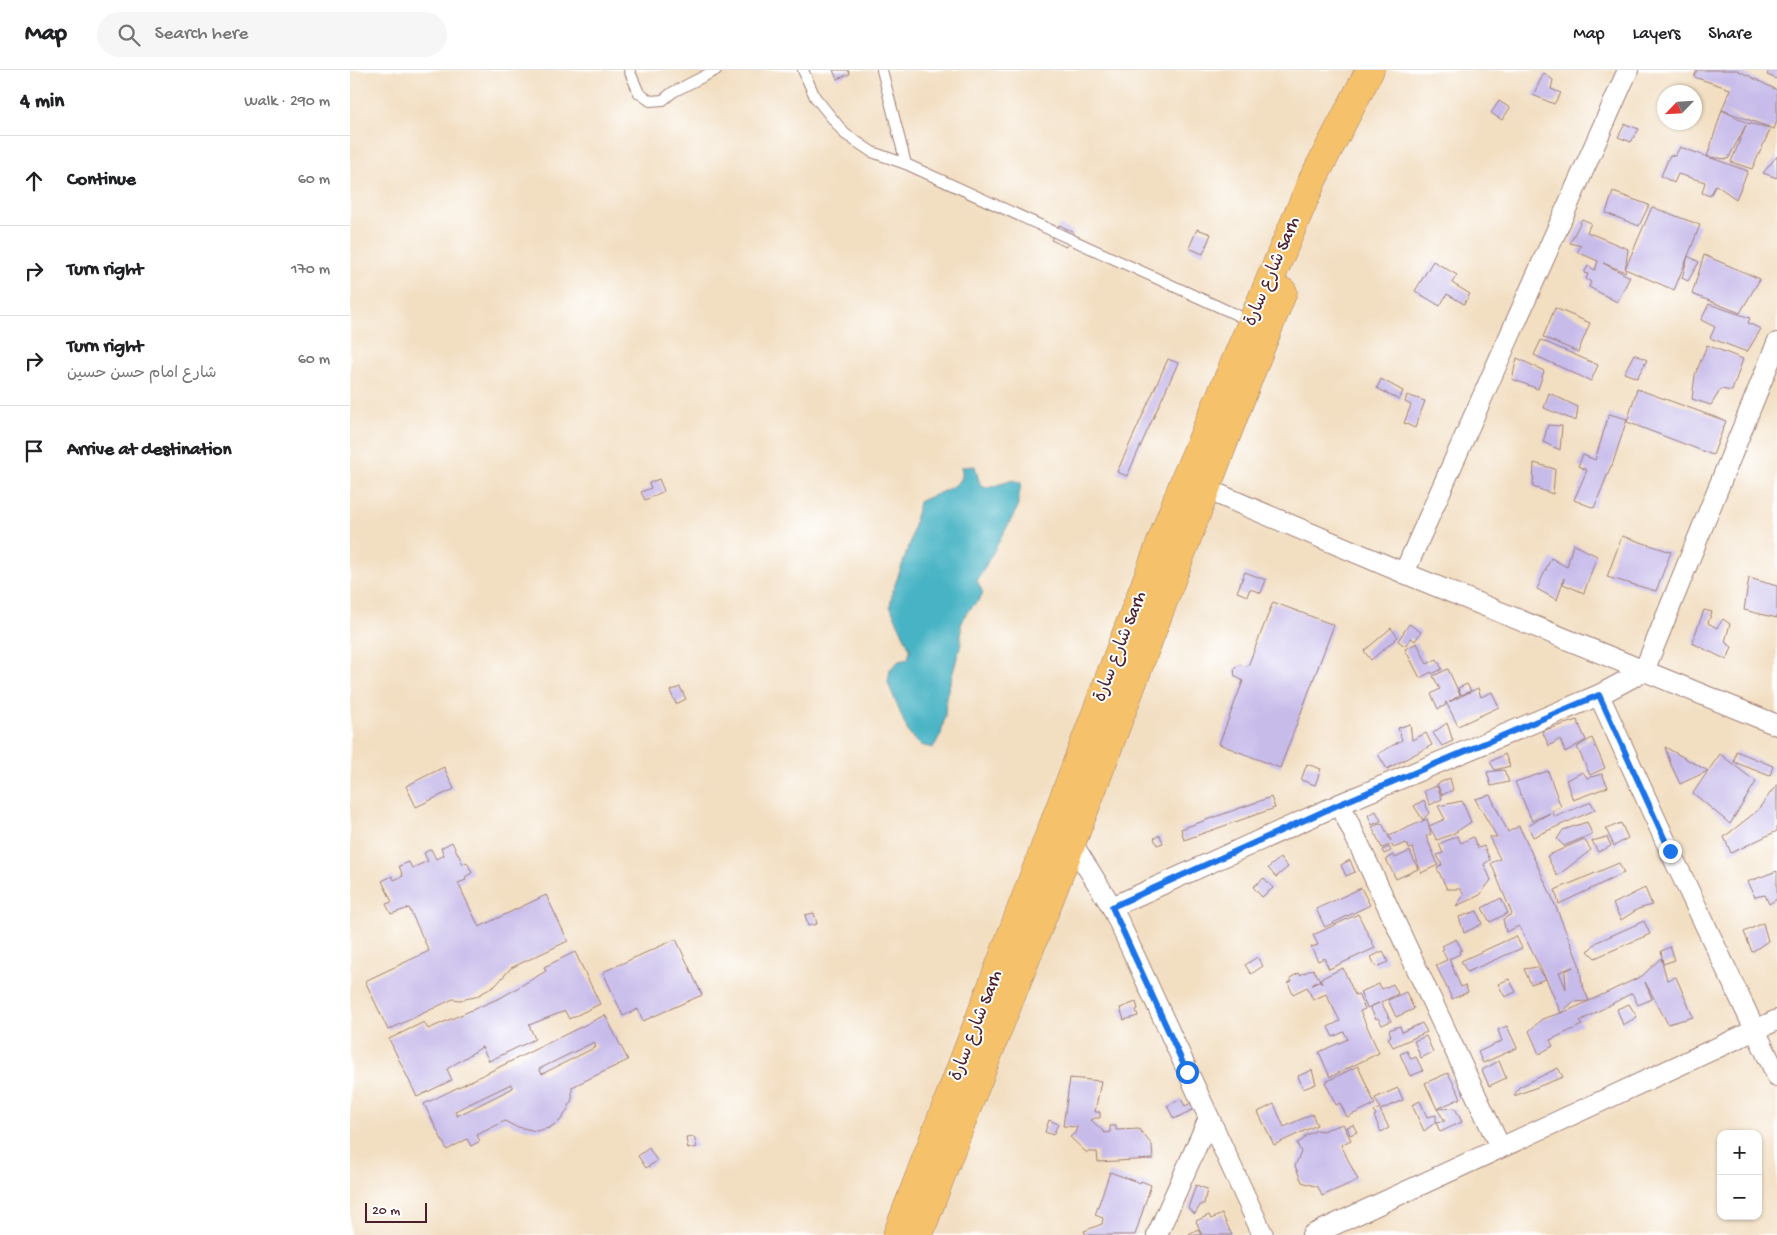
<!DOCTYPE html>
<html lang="en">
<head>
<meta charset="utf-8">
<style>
  :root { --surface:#fff; --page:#f6f6f6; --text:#202124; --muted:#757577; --line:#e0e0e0 }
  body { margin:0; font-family:"Gochi Hand","Playpen Sans Arabic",sans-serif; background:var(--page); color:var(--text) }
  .controls { position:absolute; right:15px; bottom:15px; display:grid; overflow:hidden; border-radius:10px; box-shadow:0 1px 4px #0004 }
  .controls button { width:45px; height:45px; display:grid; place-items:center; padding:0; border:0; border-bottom:1px solid var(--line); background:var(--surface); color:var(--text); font:25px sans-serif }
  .compass { position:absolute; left:1307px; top:15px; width:45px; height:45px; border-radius:50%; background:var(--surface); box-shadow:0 1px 4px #0004; rotate:245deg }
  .scale { position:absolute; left:15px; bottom:12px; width:62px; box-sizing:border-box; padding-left:5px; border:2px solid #4a1f2b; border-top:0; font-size:14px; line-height:18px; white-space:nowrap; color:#4a1f2b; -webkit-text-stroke:4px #fff; paint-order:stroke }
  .stop { position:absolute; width:15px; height:15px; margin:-11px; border:4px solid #1a73e8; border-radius:50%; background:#fff }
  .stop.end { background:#1a73e8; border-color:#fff; box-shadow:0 1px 5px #0008 }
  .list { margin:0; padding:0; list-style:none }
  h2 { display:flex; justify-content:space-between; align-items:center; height:65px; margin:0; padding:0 20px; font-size:21px }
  h2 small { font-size:16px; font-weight:400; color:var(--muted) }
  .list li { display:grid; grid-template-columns:32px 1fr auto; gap:15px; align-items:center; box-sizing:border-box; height:90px; padding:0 20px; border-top:1px solid var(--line) }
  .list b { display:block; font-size:19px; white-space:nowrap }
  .list p { margin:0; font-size:16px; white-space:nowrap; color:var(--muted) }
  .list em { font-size:16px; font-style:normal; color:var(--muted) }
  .icon { flex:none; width:28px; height:28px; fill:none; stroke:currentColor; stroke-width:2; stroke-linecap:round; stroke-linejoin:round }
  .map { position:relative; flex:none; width:1427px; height:1165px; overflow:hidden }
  header { display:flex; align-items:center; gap:30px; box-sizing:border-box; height:70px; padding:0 25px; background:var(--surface); border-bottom:1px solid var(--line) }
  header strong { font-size:24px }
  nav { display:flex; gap:28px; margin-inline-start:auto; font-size:18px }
  .search { width:350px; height:45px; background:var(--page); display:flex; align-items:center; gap:12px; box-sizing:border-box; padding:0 18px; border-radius:28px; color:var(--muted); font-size:19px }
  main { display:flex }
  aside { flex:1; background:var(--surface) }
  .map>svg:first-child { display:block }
  .water { fill:#47b3c4; stroke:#486978 }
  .building { fill:#c7bbea; fill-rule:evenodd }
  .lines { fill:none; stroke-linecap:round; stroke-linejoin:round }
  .lane-casing { stroke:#9e7e76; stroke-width:12 }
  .street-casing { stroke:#9e7e76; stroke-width:22 }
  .highway-casing { stroke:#9e7e76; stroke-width:29 }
  .lane { stroke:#fff; stroke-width:10 }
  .street { stroke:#fff; stroke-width:20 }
  .highway { stroke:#f5c16b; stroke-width:28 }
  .route { stroke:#1a73e8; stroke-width:6 }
  .labels { text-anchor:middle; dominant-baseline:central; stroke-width:4; stroke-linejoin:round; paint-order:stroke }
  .street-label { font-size:18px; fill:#4a1f2b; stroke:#fff }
</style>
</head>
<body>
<header>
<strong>Map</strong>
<div class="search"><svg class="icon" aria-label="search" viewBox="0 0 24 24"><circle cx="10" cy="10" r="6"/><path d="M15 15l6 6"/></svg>Search here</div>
<nav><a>Map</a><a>Layers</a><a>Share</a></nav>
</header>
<main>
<aside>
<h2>4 min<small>Walk · 290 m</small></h2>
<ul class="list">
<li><svg class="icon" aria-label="ahead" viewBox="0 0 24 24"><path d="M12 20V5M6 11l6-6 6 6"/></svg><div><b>Continue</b></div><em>60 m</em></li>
<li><svg class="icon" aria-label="right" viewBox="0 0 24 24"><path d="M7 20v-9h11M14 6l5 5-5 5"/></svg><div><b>Turn right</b></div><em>170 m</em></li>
<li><svg class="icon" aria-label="right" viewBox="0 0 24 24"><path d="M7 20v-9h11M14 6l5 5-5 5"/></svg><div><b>Turn right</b><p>شارع امام حسن حسين</p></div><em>60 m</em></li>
<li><svg class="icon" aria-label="arrive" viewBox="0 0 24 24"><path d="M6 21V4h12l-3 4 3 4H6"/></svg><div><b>Arrive at destination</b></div></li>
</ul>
</aside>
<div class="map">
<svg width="1427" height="1165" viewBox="0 0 1427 1165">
  <rect width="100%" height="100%" fill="#fff"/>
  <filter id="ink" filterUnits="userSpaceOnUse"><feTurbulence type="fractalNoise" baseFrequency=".02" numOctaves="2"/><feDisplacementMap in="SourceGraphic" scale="10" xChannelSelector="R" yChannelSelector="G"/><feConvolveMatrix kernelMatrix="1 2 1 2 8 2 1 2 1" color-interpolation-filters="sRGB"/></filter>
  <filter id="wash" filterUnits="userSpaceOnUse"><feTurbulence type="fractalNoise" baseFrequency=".0096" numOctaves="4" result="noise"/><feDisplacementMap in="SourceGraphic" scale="20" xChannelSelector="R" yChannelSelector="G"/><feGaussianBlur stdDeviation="1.12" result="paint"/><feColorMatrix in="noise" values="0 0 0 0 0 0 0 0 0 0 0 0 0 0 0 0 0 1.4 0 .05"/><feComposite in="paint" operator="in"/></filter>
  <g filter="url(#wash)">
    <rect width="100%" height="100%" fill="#f2dec1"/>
    <!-- water -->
    <path class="water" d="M625,396l4,15 3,6h9l22,-7 8,3 -4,26 -40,72 6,12 -5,8 -12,12 -5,12v19l-15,53 -1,19 -4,18 -8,14 -13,-3 -11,-11 -21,-51 2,-14 9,-8 9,-2 2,-10 -20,-43 3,-16 17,-47 9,-41c10,-6 38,-14 42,-23 2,-4 1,-8 0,-12z"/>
    <g id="blocks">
      <!-- building -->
      <g class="building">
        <path d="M483,0h15l2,4 -13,5z"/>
        <path d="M1347,0h40l40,20v31l-3,8 -3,-1 -19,41 -21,-7 15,-37 -18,34 -21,-2 15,-47 25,13 24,5 -49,-18 8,-21 -36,-12z"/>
        <path d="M1419,0h8v9l-10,-4z"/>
        <path d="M1194,3l9,7 -2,9 10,4 -7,11 -21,-9z"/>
        <path d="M1149,31l11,7 -8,12 -11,-7z"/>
        <path d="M1275,54l14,5 -8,13 -13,-5z"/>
        <path d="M1330,77l68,24 -12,28 -20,-14 -6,11 -8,-3 3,-11 -27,-8 -4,9 -13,-7 9,-21 5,1z"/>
        <path d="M1427,86v22l-14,-5z"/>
        <path d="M1263,122l36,13 -10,21 -33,-13z"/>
        <path d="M1302,137l48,18 -12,31 11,6 -11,19 -6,-3 6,-22 -14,34 -49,-21z"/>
        <path d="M1232,149l9,4 -4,9 41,17 -3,23 -22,-9 27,14 -13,25 -28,-15 2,-5 -5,-3 2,-5 -4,-1 4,-7 7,4 3,-9 -21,-9 4,-6 -11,-3z"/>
        <path d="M709,155l15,7 -8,15 -15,-7z"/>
        <path d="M847,159l14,5 -8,20 -14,-6z"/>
        <path d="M1354,185l56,24 -20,34 -48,-19z"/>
        <path d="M1083,191l24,14 -5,8 18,11 -6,10 -17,-10 -7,12 -25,-15z"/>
        <path d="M1359,234l41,14 -2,5 13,6 -14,23 -37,-14 5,-11 -14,-7z"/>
        <path d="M1205,238l35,15 -12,29 -35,-15z"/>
        <path d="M1191,270l57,25 -7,16 -57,-26z"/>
        <path d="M1357,275l36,14 -11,32 -11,-2 -10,16 -19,-6 3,-24z"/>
        <path d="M1284,284l13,6 -10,18 -13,-5z"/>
        <path d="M1167,288l27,13 -6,18 -26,-10z"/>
        <path d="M818,289l10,4 -51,113 -10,-4z"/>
        <path d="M1031,309l22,12 -4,9 -22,-12z"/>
        <path d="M1287,319l89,32 -13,34 -86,-33z"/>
        <path d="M1199,323l29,14 -2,14 -32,-13z"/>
        <path d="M1057,325l18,6 -10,27 -11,-5 7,-18 -6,-3z"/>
        <path d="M1259,344l18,5 -15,47h-1l-17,42 -20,-8 13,-30 -9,-4 5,-11 12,5z"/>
        <path d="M1198,355l14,1 -2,24 -17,-8z"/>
        <path d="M1184,393l21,6 -2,25 -20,-7z"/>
        <path d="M309,409l5,12 -19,9 -4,-8 10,-4 -2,-5z"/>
        <path d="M1272,466l49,16 -15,39 -49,-14z"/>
        <path d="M1223,474l24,12 -13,37 -21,-9 1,-6 -7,22 -20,-11 14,-31 16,9z"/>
        <path d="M895,502l21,8 -5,13 -11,-4 -3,7 -10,-4z"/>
        <path d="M1399,508l28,8v32l-33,-8z"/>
        <path d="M923,532l61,23 -54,143 -61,-24 24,-63 -8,-5 -1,-7 5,-4 9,1z"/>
        <path d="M1354,540l8,2 -4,11 9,5 6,-9 7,5 -5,18 7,5 -5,13 -35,-17z"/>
        <path d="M1059,554l12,8 -6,9 -4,-3 -6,8 -7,-5z"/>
        <path d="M1041,558l7,9 -27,23 -7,-9z"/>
        <path d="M1067,573l10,21 10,-5 5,10 -10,5 -1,-2 -11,6 -15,-29z"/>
        <path d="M1098,599l12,26 -11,7 29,-14 3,9 11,-5 7,15 -41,19 -12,-24 -1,1 1,2 -8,4 -7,-15 9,-5 -7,-13z"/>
        <path d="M1117,614l4,7 -10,4 -3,-7z"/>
        <path d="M330,617l6,12 -10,5 -6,-13z"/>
        <path d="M1227,650l9,20 -21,12 -5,-13 -11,7 -7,-15z"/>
        <path d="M1097,653l6,18 -11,5 -9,-13z"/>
        <path d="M1060,654l2,16 14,-7 6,12 -45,24 -9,-15 24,-14 -4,-12z"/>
        <path d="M1242,668l13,30 -15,7 -13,-28z"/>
        <path d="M1315,677l43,24 12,-17 36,28 -26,42 -37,-31 15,-22 -28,13 -9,-19z"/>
        <path d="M1386,681l37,15 -3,10 -36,-14z"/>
        <path d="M1155,684l5,12 -15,4 -5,-8z"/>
        <path d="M957,694l14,5 -6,16 -14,-5z"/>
        <path d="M94,697l10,22 -38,18 -10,-21z"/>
        <path d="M1154,700l5,12 -18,4 -4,-14z"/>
        <path d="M1198,701l13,36 -9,4 3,6 36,-15 4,8 -62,27 -5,-11 22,-13 -18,8 -17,-39z"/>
        <path d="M1233,702l4,6 15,-4 6,13 -35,13 -7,-20z"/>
        <path d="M1100,708l3,12 -11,5 -5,-11z"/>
        <path d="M1427,714v47l-46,22 -7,-16 33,-26z"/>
        <path d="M1087,716l5,13 -12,6 -6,-14z"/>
        <path d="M1140,725l18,37 11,-6 32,69 28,69 3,20 7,17 53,-25 19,-18 6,22 9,-3 17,40 -25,7 -23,-42 7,17 -14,6 -6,-12 -52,28 2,4 -32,15 3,6 -14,8 -10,-23 13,-12 19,-6 13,-5 15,-7 -16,1 -12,11 -15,-34 -27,-53 -13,6 -3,-13 9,-5 -21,-51 9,-4 -11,-22h8l-22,-38zM1223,897l-8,4 1,18 -7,-17z"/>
        <path d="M921,727l4,11 -91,32 -3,-11z"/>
        <path d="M1074,730l5,13 -6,7 -9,-14z"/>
        <path d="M1112,731l9,21 -18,12 -16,6 -8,-14 2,8 -5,2 12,29 -17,8 -8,-25 -4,1 -3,-6 -13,5 -1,-4 -10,4 -10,-21 10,-4 9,18 -2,-5 38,-17 2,7 16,-7 -7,-13z"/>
        <path d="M1026,741l5,10 -9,4 -4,-10z"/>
        <path d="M1237,752l5,12 -28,12 -7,-7 6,-9z"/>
        <path d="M1271,753l7,15 -14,8 -8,-17z"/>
        <path d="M810,765l3,8 -6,2 -3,-7z"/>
        <path d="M1107,766l4,7 12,-6 5,11 6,-2 6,14 -6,4 7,16 -11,15 -24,11 8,-11 -4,-6h-13l-10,-21 5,-3 -5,-10 6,-2 -4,-9z"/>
        <path d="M1257,767l4,9 -13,6 -6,-11z"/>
        <path d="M1234,769l7,11 -34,26 -10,-20z"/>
        <path d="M102,772l11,22 4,-2 5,11 -7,4 1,3 -8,3 21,44 67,-32 22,46 -57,27 -16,18 -20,11 -15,3 -7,-1 -65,31 -23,-49 64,-30 -20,-43 -18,6 -5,-10 6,-2 -10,-21 10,-5 2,4 9,-4 -4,-10 10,-4 3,6 16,-7 -4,-8 7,-4 5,10 8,-4 -3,-7z"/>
        <path d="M1039,777l2,4 -7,3 -2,-4z"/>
        <path d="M1060,781l8,18 -22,10 -10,-20 7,-4 2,3z"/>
        <path d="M930,788l8,9 -12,10 -8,-9z"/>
        <path d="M1000,790l5,12 -9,4 -5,-11z"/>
        <path d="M1269,793l5,10 -65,31 -4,-14z"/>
        <path d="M1427,801v28l-8,5 -4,-9 -10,2 -8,-15z"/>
        <path d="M914,808l9,10 -11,9 -9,-10z"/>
        <path d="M1011,818l9,17 -45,22 -9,-18z"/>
        <path d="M1295,818l7,17 -14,4 -17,11 -8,-16z"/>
        <path d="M1151,828l7,15 -18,9 -8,-14z"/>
        <path d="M1127,841l5,13 -18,9 -5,-16z"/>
        <path d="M464,843l3,11 -9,2 -3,-11z"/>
        <path d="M1008,844l17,34 -46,21 -5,-11 -6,3 -7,-14 7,-2 -5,-10z"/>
        <path d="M1294,851l6,13 -55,24 -7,-7 9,-9z"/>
        <path d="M1413,853l5,18 -16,11 -8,-20z"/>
        <path d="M1166,866l6,12 -55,24 -6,-11z"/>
        <path d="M326,869l26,56 -59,26 -5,-12 -15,7 -20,-44z"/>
        <path d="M1106,869l6,11 -3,1 1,3 -11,5 12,28 4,-2 3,7 -16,7 -16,-34 11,-5 -5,-10 2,-1 -2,-3z"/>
        <path d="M1320,877l5,13 -12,4 -2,-13z"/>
        <path d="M1033,881l5,11 -12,5 -5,-10z"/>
        <path d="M225,882l25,52 -31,15 -4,-8 -36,14 6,14 -46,22 -7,-14 -35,22 5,11 -35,17 -28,-58 35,-17 4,7 74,-32 44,-26 -2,-4z"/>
        <path d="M907,887l6,9 -12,8 -6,-9z"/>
        <path d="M1187,897l9,12 -15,5 -7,-15z"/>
        <path d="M993,898l12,27 3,-1 7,15 -5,2 19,42 -49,24 -11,-25 29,-13 -4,-7 -11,5 -5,-10 12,-6 -14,-27 -13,6 -6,-13 -14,7 -5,-11 4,-2 -2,-3 9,-5 1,2 13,-6 7,11 -8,5 8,-4 2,3 -2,-5z"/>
        <path d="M1159,909l7,13 -11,5 -7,-13z"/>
        <path d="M1029,914l3,5 11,-5 5,10 -17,8 10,19 -9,4 -4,-7 -2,1 -6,-12 9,-4 -12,5 -7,-16z"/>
        <path d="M1056,922l8,17 -18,8 -8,-17z"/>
        <path d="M786,932l2,7 -2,1 2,6 -14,4 -4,-12z"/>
        <path d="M1279,934l8,13 -14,8 -6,-16z"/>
        <path d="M255,945l23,45 -56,27v12l-5,12 -7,10 -11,7 -13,3 -22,-5 -9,-5 -28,14 3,6 -9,5 -4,-7 -20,11 -23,-46zM244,972l2,5 -54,27 -3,-5zM161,1014l2,4 -56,28 -2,-5z"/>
        <path d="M1072,953l5,9 -34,15 -5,-9 3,-2 -2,-6 11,-4 2,6z"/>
        <path d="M1157,956l10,22 -34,15 -5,-11 24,-11 -4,-11z"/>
        <path d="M1076,966l7,16 -12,6 -7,-17z"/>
        <path d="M1057,981l4,8 5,-2 7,14 -13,5 -10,-22z"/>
        <path d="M1149,991l7,17 -17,8 -7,-16z"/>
        <path d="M1008,996l17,38 -28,13 -7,-14 -4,2 -11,-23z"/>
        <path d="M1208,998l5,9 -49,19 5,-9z"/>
        <path d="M962,1000l4,14 -13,5 -5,-13z"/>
        <path d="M1098,1003l13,25 -24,11 18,-1 7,14 -22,10 -4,-10 -12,9 -12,-26 8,-4 7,16 9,-2v7l9,-1 -8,-12 -12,-26z"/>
        <path d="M720,1008l31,3 -6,31h5v6h-5l-4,2 14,13 5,-1v-6h6v4l23,-1 13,16 1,14 -55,3 -1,-10h-11l-16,-15 5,-4 2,-6 -14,-1z"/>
        <path d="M1048,1018l5,12 -23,10 9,18 -8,4 -7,-16 2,-1 -2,-4 6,-3 -5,-10z"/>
        <path d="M831,1029l4,7 6,-3 3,6 -20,10 -7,-13z"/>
        <path d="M924,1034l10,23 28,-13 5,11 -43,20 -16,-33z"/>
        <path d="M699,1050l9,4 -5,11 -8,-3z"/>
        <path d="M993,1054l8,16 -10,5 17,35 -36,16 -4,-9 -16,-5 -7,-16 6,-14 -4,-9 6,-3 2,-4 12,-6 5,1z"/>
        <path d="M1003,1055l4,7 -7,3 -3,-8z"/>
        <path d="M344,1067l3,10 -9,2 -2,-11z"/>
        <path d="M299,1078l8,13 -11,7 -8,-12z"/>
        <path d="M760,1102l30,11 1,-2 10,4 -16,50h-49l-2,-4 18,-7 1,-6 -8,-3z"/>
        <path d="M846,1115l11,4 -3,15h-3l-6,10 -7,-6z"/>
        <path d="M872,1144l10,21h-30l-6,-14 13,-6 2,4z"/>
        <path d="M848,1159l3,6h-11l-1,-1z"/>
      </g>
    </g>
  </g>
  <g filter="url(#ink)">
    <use href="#blocks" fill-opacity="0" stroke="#9e7e76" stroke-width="1"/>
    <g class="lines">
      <defs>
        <g id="lane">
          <path d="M279,0l10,23 11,8 13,-1 10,-8 43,-22"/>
          <path d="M453,0l12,27 30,37 27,18 34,12 344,157"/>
          <path d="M532,0l24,94"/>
        </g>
        <g id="street">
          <path d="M856,419l198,84 373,152"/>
          <path d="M1054,503l224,-503"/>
          <path d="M1249,625l71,156 107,225"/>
          <path d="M990,734l160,343"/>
          <path d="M722,773l40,64 151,328"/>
          <path d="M762,837l228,-103 259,-109 45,-24 133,-328"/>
          <path d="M807,1165l52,-117"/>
          <path d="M962,1165l465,-215"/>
        </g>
        <g id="highway">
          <path d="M547,1165l288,-756 128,-300 57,-109"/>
          <path d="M569,1165c48,-132 102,-262 153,-393 71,-183 137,-368 211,-550"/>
        </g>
      </defs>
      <!-- lane casing -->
      <use href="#lane" class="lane-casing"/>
      <!-- street casing -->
      <use href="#street" class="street-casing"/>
      <!-- highway casing -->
      <use href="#highway" class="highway-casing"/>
      <!-- lane -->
      <use href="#lane" class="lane"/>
      <!-- street -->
      <use href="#street" class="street"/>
      <!-- highway -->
      <use href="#highway" class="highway"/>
    </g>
  </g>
  <g class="lines" filter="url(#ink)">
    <!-- route -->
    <path class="route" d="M837,1002l-75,-165 228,-103 259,-109 71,156"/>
  </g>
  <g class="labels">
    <!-- street labels -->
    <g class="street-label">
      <text transform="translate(923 202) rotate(-67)">شارع سارة Sarh</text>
      <text transform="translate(771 577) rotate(-69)">شارع سارة Sarh</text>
      <text transform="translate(627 956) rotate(-69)">شارع سارة Sarh</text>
    </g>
  </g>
</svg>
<div class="controls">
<button>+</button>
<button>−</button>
</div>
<svg class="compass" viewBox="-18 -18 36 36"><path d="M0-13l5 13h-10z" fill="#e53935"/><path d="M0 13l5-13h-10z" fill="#757577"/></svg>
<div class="scale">20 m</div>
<div class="stop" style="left:837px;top:1002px"></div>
<div class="stop end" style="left:1320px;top:781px"></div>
</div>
</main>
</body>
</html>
